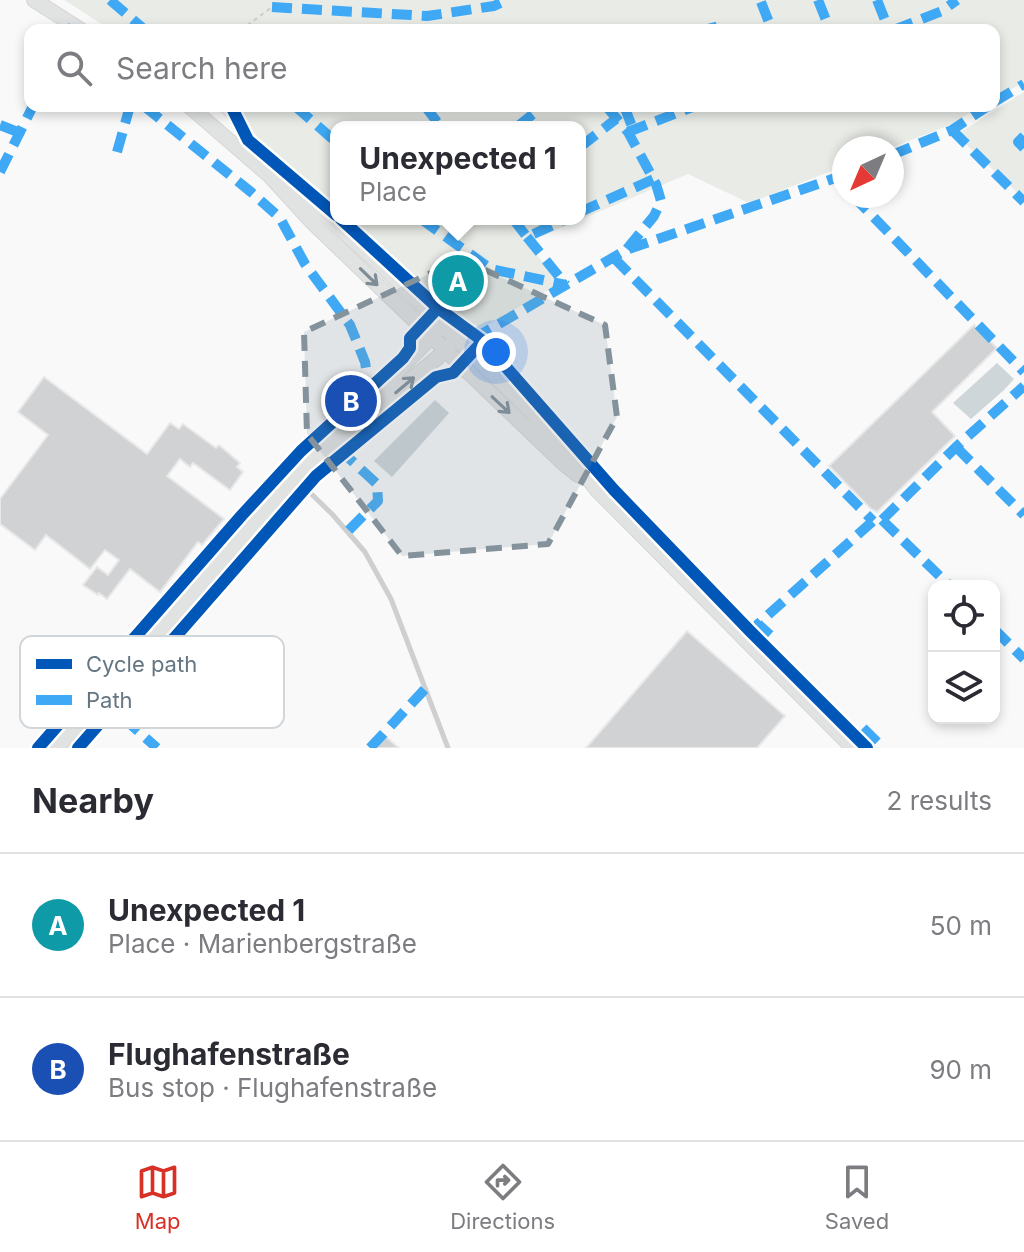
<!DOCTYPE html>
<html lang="en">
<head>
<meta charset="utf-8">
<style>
  :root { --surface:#fff; --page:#f2f2f3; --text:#2b2b33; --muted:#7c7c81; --line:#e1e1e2; --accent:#d93025 }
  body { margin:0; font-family:Inter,sans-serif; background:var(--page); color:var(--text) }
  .controls { position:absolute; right:24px; bottom:24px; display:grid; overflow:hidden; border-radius:16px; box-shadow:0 4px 12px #0003 }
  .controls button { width:72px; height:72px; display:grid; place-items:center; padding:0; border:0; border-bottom:2px solid var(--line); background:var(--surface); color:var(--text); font:40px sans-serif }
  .compass { position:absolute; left:832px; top:136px; width:72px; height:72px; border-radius:50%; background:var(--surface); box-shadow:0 4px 12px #0003; rotate:224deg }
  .you { position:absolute; left:496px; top:352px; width:28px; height:28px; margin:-20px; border:6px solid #fff; border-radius:50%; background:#1a73e8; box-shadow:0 0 0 12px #1a73e833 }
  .badge { display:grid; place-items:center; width:52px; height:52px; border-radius:50%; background:var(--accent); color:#fff; font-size:26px; font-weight:700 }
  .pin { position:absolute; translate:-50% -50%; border:4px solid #fff; box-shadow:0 2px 8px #0006 }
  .popup { position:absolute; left:330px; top:121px; width:256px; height:104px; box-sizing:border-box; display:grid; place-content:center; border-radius:16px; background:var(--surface); filter:drop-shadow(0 2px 6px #0005); font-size:26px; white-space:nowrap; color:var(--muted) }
  .popup b { font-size:30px; color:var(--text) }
  .popup::after { content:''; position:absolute; left:50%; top:100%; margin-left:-16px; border:16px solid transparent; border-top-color:var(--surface) }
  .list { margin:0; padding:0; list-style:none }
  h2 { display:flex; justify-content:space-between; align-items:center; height:104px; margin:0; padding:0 32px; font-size:34px }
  h2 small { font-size:26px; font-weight:400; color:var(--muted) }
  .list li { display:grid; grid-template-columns:52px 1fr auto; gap:24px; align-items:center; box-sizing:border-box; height:144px; padding:0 32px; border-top:2px solid var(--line) }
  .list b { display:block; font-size:30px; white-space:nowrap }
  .list p { margin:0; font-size:26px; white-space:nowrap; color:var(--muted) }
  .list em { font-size:26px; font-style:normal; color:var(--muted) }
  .icon { flex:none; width:44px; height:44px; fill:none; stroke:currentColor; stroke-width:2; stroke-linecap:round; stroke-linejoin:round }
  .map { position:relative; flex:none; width:1024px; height:748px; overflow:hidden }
  .search { position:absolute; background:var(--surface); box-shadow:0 4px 12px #0003; left:24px; right:24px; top:24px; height:88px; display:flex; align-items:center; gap:20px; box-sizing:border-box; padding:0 28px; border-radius:16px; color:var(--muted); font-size:30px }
  .sheet { height:392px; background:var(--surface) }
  nav { display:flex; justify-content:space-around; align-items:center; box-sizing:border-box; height:112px; border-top:2px solid var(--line); background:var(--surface); font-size:22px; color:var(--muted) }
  nav a { display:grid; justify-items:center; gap:4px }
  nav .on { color:var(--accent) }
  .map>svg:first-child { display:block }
  .green { fill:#e8ebe6 }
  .water { fill:#ced6d9 }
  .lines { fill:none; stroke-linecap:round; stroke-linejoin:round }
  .stream { stroke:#ced6d9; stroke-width:3 }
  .building { fill:#d0d2d3; stroke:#e8e8e8; stroke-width:2 }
  .secondary-casing { stroke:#d5d6d7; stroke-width:16 }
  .path { stroke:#cbcccd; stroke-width:2; stroke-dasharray:4 4; stroke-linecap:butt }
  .service { stroke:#cecfd0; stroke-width:5 }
  .secondary { stroke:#e1e2e2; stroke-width:14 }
  .quiet { stroke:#3fa9f5; stroke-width:10; stroke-dasharray:20 10; stroke-linecap:butt }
  .cycleway-casing { stroke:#fff; stroke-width:17 }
  .cycleway { stroke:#0057b8; stroke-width:12 }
  .oneway { stroke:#7e8c96 }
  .marked { fill:#84929c; fill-opacity:0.2; stroke:#84929c; stroke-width:6; stroke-dasharray:16 10; stroke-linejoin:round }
  .key { fill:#fff; stroke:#d1d6da; stroke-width:2 }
  .key-label { font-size:22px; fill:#657683 }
</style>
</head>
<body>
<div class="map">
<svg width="1024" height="748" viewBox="0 0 1024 748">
  <rect width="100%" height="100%" fill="#f9f9f9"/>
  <!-- green -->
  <g class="green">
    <path d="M64,0h960v82l-30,17v-69h-883z"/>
    <path d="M1024,92v107l-68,-64z"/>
    <path d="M213,106h769l-35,20 -56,22h-47v18l-95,37 -61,-29 -158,67 -2,2 31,41 -87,50 -126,-115h234v-92h-244v83z"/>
  </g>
  <!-- water -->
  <g class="water">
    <path d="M997,363l17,16 -10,11 -33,29 -18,-16z"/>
    <path d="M435,400l14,13 -57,64 -18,-16z"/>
  </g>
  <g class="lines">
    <!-- stream -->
    <g class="stream">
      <path d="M259,536l36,-42"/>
      <path d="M112,702l143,-161"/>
      <path d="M72,748l34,-39"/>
    </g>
  </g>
  <!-- building -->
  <g class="building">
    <path d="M974,325l23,23 -65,64 23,24 -78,76 -6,-3 -42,-43z"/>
    <path d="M44,377l103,77 23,-31 9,6 4,-5 33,24 3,-3 21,18 -3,4 6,5 -13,18 -37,-27 -3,4 -10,-8 -13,17 57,43 -22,26 -4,-3 -38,50 -30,-23 -23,30 -8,-6 -1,2 -15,-10 14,-18 11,8 11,-15 -14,-10 -15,19 -44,-34 -11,15 -35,-26v-25l48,-64 -30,-23z"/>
    <path d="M687,631l98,85 -28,32h-171z"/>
    <path d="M385,736l14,12h-24z"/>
  </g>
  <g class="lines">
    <defs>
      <g id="secondary">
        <path d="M34,0l47,30"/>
        <path d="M189,106l81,70 43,47 249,239 16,13"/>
        <path d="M270,176l48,33 65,58 144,140 42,47 28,36 256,258"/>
        <path d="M325,451l111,-92 13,-13"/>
        <path d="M57,748l200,-227 58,-63 14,-20 68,-66 46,-47"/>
      </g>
    </defs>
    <!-- secondary casing -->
    <use href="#secondary" class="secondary-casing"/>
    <!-- path -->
    <path class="path" d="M241,30l31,-23 4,-7"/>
    <!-- service -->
    <path class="service" d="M296,479l36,35 33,38 26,47 57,149"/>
    <!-- secondary -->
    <use href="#secondary" class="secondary"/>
    <!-- quiet -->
    <g class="quiet">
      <path d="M110,0l35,30"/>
      <path d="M818,0l12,30"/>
      <path d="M877,0l12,30"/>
      <path d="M761,2l11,28"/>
      <path d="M272,7l155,9 67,-10 13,-6"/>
      <path d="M711,23l2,7"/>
      <path d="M71,30l2,-5"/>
      <path d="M894,30l48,-19 15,-11"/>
      <path d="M994,102l30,-18"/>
      <path d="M144,106l107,86 29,26 25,46 45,61 15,37 5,31"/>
      <path d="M295,106l41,36"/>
      <path d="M425,106l16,21"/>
      <path d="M606,106l22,26 28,52 5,17 -7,15 -28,34"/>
      <path d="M624,106l9,23"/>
      <path d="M0,125l20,8"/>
      <path d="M517,127l26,-21"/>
      <path d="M952,130l72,72"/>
      <path d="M628,132l67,-26"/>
      <path d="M1024,136l-6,6 6,6"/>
      <path d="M580,147l36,-28"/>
      <path d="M117,152l13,-46"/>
      <path d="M892,155l60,-25 36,-24"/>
      <path d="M0,172l33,-66"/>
      <path d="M853,196l171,176"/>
      <path d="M580,212l74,-33"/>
      <path d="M421,219l70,50 75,16"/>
      <path d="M513,219l14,18 39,-18"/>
      <path d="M527,237l39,48"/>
      <path d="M614,258l259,263"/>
      <path d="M473,339l153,-89 218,-75"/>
      <path d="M956,447l68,68"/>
      <path d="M339,449l38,35 1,17 -31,31"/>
      <path d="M882,520l68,66"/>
      <path d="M994,629l30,30"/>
      <path d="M770,635l-12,-11 115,-103 9,-1 74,-73 68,-61"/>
      <path d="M101,698l56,50"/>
      <path d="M863,728l20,20"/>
      <path d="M370,748l55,-59"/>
    </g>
    <defs>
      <g id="cycleway">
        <path d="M231,106l17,34 88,75"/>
        <path d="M341,219l97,89 45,33 131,149 136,141 117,117"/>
        <path d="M38,748l204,-233 59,-64 102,-93 7,-10v-10l28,-30"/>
        <path d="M78,748l238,-272 120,-99 17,-4 30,-32"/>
      </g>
    </defs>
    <!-- cycleway casing -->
    <use href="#cycleway" class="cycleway-casing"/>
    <!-- cycleway -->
    <use href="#cycleway" class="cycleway"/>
  </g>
  <!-- one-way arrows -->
  <defs><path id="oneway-shaft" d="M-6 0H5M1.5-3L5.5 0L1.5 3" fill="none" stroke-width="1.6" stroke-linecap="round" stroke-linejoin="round" transform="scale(2)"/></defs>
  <g class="oneway">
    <use href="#oneway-shaft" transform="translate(369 277) rotate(44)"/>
    <use href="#oneway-shaft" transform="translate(405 385) rotate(-40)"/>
    <use href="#oneway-shaft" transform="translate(501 405) rotate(43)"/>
  </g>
  <!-- marked area -->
  <path class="marked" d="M461,259l144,66 12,92 -69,127 -146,12 -95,-122 -3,-102z"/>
  <!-- legend -->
  <rect x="20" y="636" width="264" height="92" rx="12" class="key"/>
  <rect x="36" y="659" width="36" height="10" fill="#0057b8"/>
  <rect x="36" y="695" width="36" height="10" fill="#3fa9f5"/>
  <g class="key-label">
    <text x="86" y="672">Cycle path</text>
    <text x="86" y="708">Path</text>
  </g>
</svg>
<div class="controls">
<button><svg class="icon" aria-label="locate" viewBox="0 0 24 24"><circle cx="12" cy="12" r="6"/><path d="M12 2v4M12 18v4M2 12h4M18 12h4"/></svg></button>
<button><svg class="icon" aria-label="layers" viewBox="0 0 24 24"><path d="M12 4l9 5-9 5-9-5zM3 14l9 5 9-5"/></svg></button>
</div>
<svg class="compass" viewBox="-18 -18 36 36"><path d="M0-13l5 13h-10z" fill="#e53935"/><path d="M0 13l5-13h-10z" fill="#7c7c81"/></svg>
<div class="you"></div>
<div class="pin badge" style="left:458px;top:281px;background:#0f9aa8">A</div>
<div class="popup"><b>Unexpected 1</b>Place</div>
<div class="pin badge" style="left:351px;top:401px;background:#1a4fb4">B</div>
<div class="search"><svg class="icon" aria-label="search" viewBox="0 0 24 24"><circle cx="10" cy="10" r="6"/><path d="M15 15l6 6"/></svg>Search here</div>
</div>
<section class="sheet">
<h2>Nearby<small>2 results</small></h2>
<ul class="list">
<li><span class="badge" style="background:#0f9aa8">A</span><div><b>Unexpected 1</b><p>Place · Marienbergstraße</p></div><em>50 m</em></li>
<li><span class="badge" style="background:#1a4fb4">B</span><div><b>Flughafenstraße</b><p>Bus stop · Flughafenstraße</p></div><em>90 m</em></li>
</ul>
</section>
<nav>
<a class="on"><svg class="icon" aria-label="map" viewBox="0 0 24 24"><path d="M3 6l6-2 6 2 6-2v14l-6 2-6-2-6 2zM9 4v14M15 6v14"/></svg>Map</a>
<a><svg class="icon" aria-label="directions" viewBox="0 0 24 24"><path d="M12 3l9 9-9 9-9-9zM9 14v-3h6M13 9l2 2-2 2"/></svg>Directions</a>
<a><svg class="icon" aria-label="saved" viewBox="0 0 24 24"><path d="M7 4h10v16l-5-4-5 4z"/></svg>Saved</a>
</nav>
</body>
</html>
